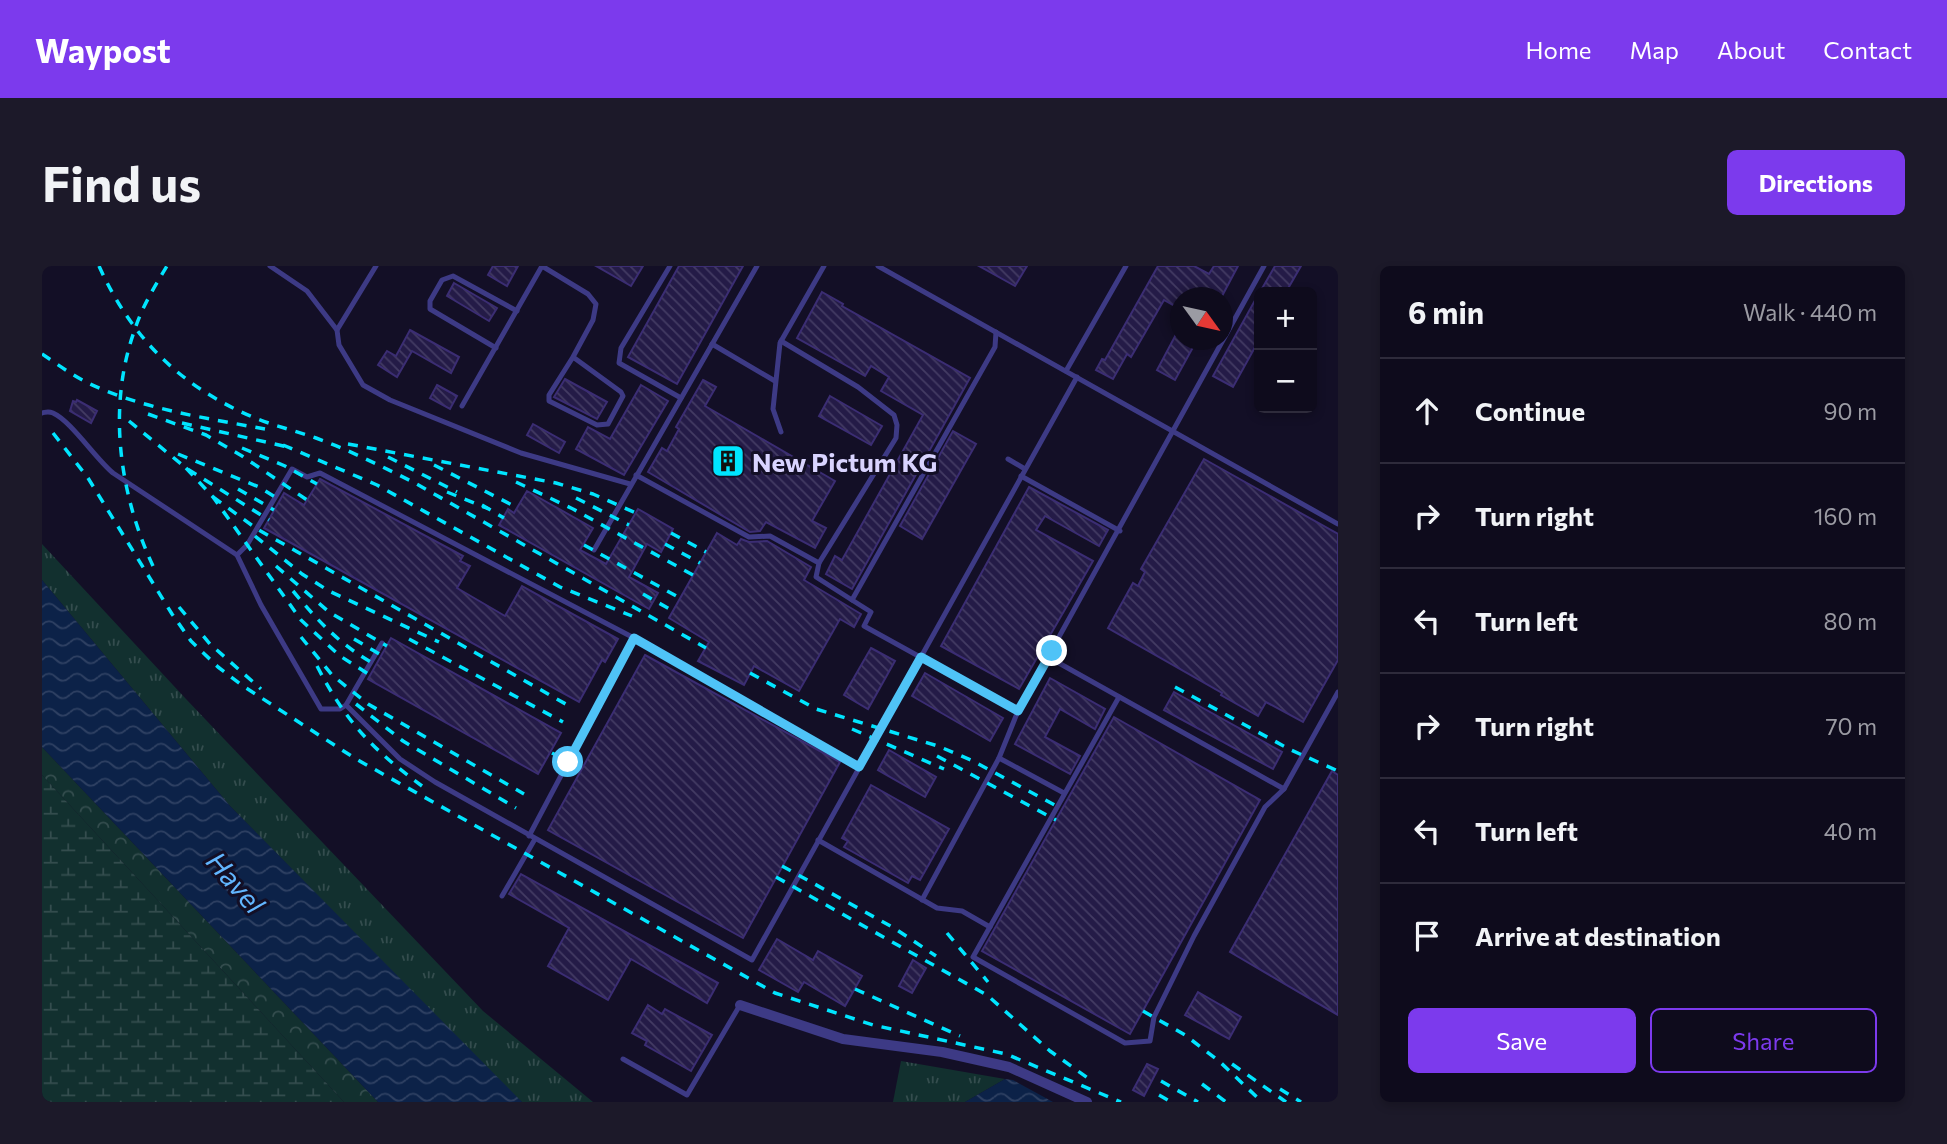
<!DOCTYPE html>
<html lang="en">
<head>
<meta charset="utf-8">
<style>
  :root { --surface:#0e0b1c; --page:#1c1929; --text:#f1f3f6; --muted:#9b9ba3; --line:#2e2b3b; --accent:#7c3aed }
  body { margin:0; font-family:Commissioner,sans-serif; background:var(--page); color:var(--text) }
  .controls { position:absolute; right:21px; top:21px; display:grid; overflow:hidden; border-radius:10px; box-shadow:0 4px 10px #0003 }
  .controls button { width:63px; height:63px; display:grid; place-items:center; padding:0; border:0; border-bottom:2px solid var(--line); background:var(--surface); color:var(--text); font:35px sans-serif }
  .compass { position:absolute; left:1128px; top:21px; width:63px; height:63px; border-radius:50%; background:var(--surface); box-shadow:0 4px 10px #0003; rotate:123deg }
  .stop { position:absolute; width:21px; height:21px; margin:-16px; border:5px solid #4fc3f7; border-radius:50%; background:#fff }
  .stop.end { background:#4fc3f7; border-color:#fff; box-shadow:0 2px 7px #0008 }
  .list { margin:0; padding:0; list-style:none }
  h2 { display:flex; justify-content:space-between; align-items:center; height:91px; margin:0; padding:0 28px; font-size:30px }
  h2 small { font-size:23px; font-weight:400; color:var(--muted) }
  .list li { display:grid; grid-template-columns:46px 1fr auto; gap:21px; align-items:center; box-sizing:border-box; height:105px; padding:0 28px; border-top:2px solid var(--line) }
  .list b { display:block; font-size:26px; white-space:nowrap }
  .list em { font-size:23px; font-style:normal; color:var(--muted) }
  .actions { display:flex; gap:14px; padding:21px 28px }
  .actions a { flex:1; padding:16px 0; border:2px solid var(--accent); border-radius:10px; text-align:center; font-size:24px; color:var(--accent) }
  .actions .main { background:var(--accent); color:#fff }
  .icon { flex:none; width:38px; height:38px; fill:none; stroke:currentColor; stroke-width:2; stroke-linecap:round; stroke-linejoin:round }
  .map { position:relative; flex:none; width:1296px; height:836px; overflow:hidden; border-radius:10px }
  header { display:flex; align-items:center; gap:42px; box-sizing:border-box; height:98px; padding:0 35px; background:var(--accent); color:#fff }
  header strong { font-size:33px }
  nav { display:flex; gap:38px; margin-inline-start:auto; font-size:24px }
  .intro { display:flex; align-items:center; justify-content:space-between; box-sizing:border-box; height:168px; padding:0 42px }
  h1 { margin:0; font-size:49px }
  .button { padding:18px 32px; border-radius:10px; background:var(--accent); color:#fff; font-size:24px; font-weight:700 }
  main { display:flex; gap:42px; padding:0 42px }
  aside { flex:1; background:var(--surface); border-radius:10px; box-shadow:0 4px 10px #0003 }
  .map>svg:first-child { display:block }
  .grass { fill:url(#grass-tufts) }
  .forest { fill:url(#forest-crowns) }
  .wetland { fill:url(#wetland-marsh) }
  .water { fill:url(#water-waves) }
  .building { fill:url(#building-back-hatch); stroke:#3b2d73; stroke-width:2 }
  .lines { fill:none; stroke-linecap:round; stroke-linejoin:round }
  .service { stroke:#3d3a85; stroke-width:5 }
  .minor { stroke:#3d3a85; stroke-width:10 }
  .rail { stroke:#00e5ff; stroke-width:3.5; stroke-dasharray:10 9; stroke-linecap:butt }
  .route { stroke:#4fc3f7; stroke-width:9 }
  .labels { text-anchor:middle; dominant-baseline:central; stroke-width:6; stroke-linejoin:round; paint-order:stroke }
  .poi-label { font-size:26px; font-weight:bold; fill:#d9d4ff; stroke:#130f26; text-anchor:start }
  .water-label { font-size:28px; font-style:italic; fill:#62b6ff; stroke:#130f26 }
</style>
</head>
<body>
<header>
<strong>Waypost</strong>
<nav><a>Home</a><a>Map</a><a>About</a><a>Contact</a></nav>
</header>
<div class="intro"><h1>Find us</h1><a class="button">Directions</a></div>
<main>
<div class="map">
<svg width="1296" height="836" viewBox="0 0 1296 836">
  <defs>
    <pattern id="grass-tufts" width="24" height="20" patternUnits="userSpaceOnUse" patternTransform="scale(1.75)"><rect width="24" height="20" fill="#12302f"/><path d="M3 7l-1-3M5 7V3M7 7l1-3M15 17l-1-3M17 17v-4M19 17l1-3" fill="none" stroke="#344d4e"/></pattern>
    <pattern id="forest-crowns" width="20" height="18" patternUnits="userSpaceOnUse" patternTransform="scale(1.75)"><rect width="20" height="18" fill="#12302f"/><path d="M2 6a3 3 0 1 1 6 0M12 15a3 3 0 1 1 6 0" fill="none" stroke="#344d4e"/></pattern>
    <pattern id="wetland-marsh" width="20" height="14" patternUnits="userSpaceOnUse" patternTransform="scale(1.75)"><rect width="20" height="14" fill="#12302f"/><path d="M1 5h8M5 5V1M11 12h8M15 12V8" fill="none" stroke="#344d4e"/></pattern>
    <pattern id="water-waves" width="16" height="10" patternUnits="userSpaceOnUse" patternTransform="scale(1.75)"><rect width="16" height="10" fill="#0c2248"/><path d="M0 5q4-4 8 0t8 0" fill="none" stroke="#2f4163"/></pattern>
    <pattern id="building-back-hatch" width="6" height="6" patternUnits="userSpaceOnUse" patternTransform="scale(1.75)"><rect width="6" height="6" fill="#241b47"/><path d="M-1 5l2 2M0 0l6 6M5-1l2 2" fill="none" stroke="#433b63"/></pattern>
  </defs>
  <rect width="100%" height="100%" fill="#130f26"/>
  <!-- grass -->
  <g class="grass">
    <path d="M0,278l144,155 297,312 110,91h-71l-8,-6 -284,-290 -188,-226z"/>
    <path d="M859,795l104,18 -40,23h-72z"/>
  </g>
  <!-- forest -->
  <path class="forest" d="M0,481l336,355h-34l-302,-327z"/>
  <!-- wetland -->
  <path class="wetland" d="M0,509l302,327h-302z"/>
  <!-- water -->
  <g class="water">
    <path d="M0,314l188,226 292,296h-144l-336,-355z"/>
    <path d="M963,813l8,1 40,22h-88z"/>
  </g>
  <!-- building -->
  <g class="building">
    <path d="M451,0h25l-11,20 -19,-11z"/>
    <path d="M554,0h47l-12,20z"/>
    <path d="M637,0h64l-66,118 -49,-27z"/>
    <path d="M937,0h48l-12,20z"/>
    <path d="M1116,0h36l15,8 5,-8h24l-17,32h-41v11l-16,-9 -33,57 -4,-3 -14,25 -17,-9 6,-11 3,1z"/>
    <path d="M1233,0h26l-15,26h-26z"/>
    <path d="M412,17l43,25 -8,13 -42,-25z"/>
    <path d="M780,26l21,12 -1,2 128,72 -118,211 -26,-15 9,-18 7,4 81,-145 -42,-24 8,-14 -18,-11 -6,10 -68,-38z"/>
    <path d="M1217,27v47l-26,47 -20,-11z"/>
    <path d="M1138,61v13h17l-22,40 -18,-10z"/>
    <path d="M368,64l49,27 -8,16 -39,-22 -15,26 -19,-12 9,-14 9,5z"/>
    <path d="M523,113l42,23 -10,17 -43,-22z"/>
    <path d="M661,114l13,7 -11,19 130,75 -23,40 14,7 -11,20 -49,-26 -6,9 -10,1 -102,-60 14,-24 5,3 12,-22 -3,-2z"/>
    <path d="M395,119l20,11 -7,13 -20,-11z"/>
    <path d="M599,119l27,16 -44,74 -48,-26 12,-22 22,12z"/>
    <path d="M788,130l52,30 -11,19 -52,-29z"/>
    <path d="M35,134l20,11 -6,12 -21,-12 3,-10 3,1z"/>
    <path d="M491,158l32,18 -6,11 -32,-18z"/>
    <path d="M911,165l23,13 -54,95 -22,-13z"/>
    <path d="M1162,193l134,75v126l-35,62 -37,-20 -8,14 -37,-21 1,-2 -114,-65 25,-45 5,3 7,-14 -4,-3z"/>
    <path d="M278,213l143,77 -3,5 10,5 -13,22 48,28 17,-30 96,53 -13,23 -3,-2 -23,42 -315,-174 20,-35 20,12z"/>
    <path d="M987,221l79,43 -9,16 -54,-30 -9,14 57,31 -74,128 -78,-43z"/>
    <path d="M485,225l66,37 -13,22 26,14 32,-55 35,20 -12,23 -14,-8 -18,33 29,16 -9,16 -150,-84 9,-16 6,4z"/>
    <path d="M675,267l20,12 4,-6 8,3 18,-1 44,26 -7,13 57,34 -7,13 -14,-8 -41,72 -45,-25 -10,19 -46,-24 11,-19 -40,-24z"/>
    <path d="M349,372l170,95 -23,41 -170,-95z"/>
    <path d="M829,382l24,13 -27,48 -24,-14z"/>
    <path d="M603,389l195,107 -97,176 -195,-108z"/>
    <path d="M883,407l78,45 -13,23 -78,-45z"/>
    <path d="M1008,412l55,31 -10,20 -35,-20 -15,28 35,19 -10,18 -55,-30z"/>
    <path d="M1132,426l108,60 -9,17 -109,-59z"/>
    <path d="M1072,451l146,83 -130,234 -148,-83z"/>
    <path d="M847,484l47,27 -11,20 -47,-27z"/>
    <path d="M1290,505l6,4v240l-108,-63z"/>
    <path d="M829,519l78,44 -29,51 -8,-4 -4,7 -64,-36 4,-6 -6,-3z"/>
    <path d="M479,608l197,109 -11,20 -76,-44 -23,41 -60,-34 21,-38 -60,-34z"/>
    <path d="M735,673l36,21 5,-9 44,25 -17,30 -41,-24 -6,10 -39,-22z"/>
    <path d="M871,694l13,8 -14,25 -13,-7z"/>
    <path d="M1156,726l43,25 -12,22 -44,-24z"/>
    <path d="M606,739l14,9 3,-5 47,26 -21,36 -46,-26 2,-4 -15,-8z"/>
    <path d="M1105,798l11,5 -14,27 -11,-6z"/>
  </g>
  <g class="lines">
    <!-- service -->
    <g class="service">
      <path d="M228,0l37,25 30,39"/>
      <path d="M334,0l-39,64 2,15 24,40 27,15 131,53 109,31"/>
      <path d="M500,0l46,28 8,10 -3,16 -20,37 48,35 2,4 -15,28 -11,1 -48,-24v-6l24,-38"/>
      <path d="M628,0l-49,82 -2,15 62,35"/>
      <path d="M836,0l460,258"/>
      <path d="M954,66l-1,15 -143,253 19,12 -7,14 154,85"/>
      <path d="M739,75l77,46 36,28 3,10 -1,13 -77,125"/>
      <path d="M670,78l63,37"/>
      <path d="M454,82l-66,-39v-8l12,-21 11,-4 64,35"/>
      <path d="M1024,105l60,-105"/>
      <path d="M420,140l80,-140"/>
      <path d="M0,147c5,-1 6,-2 11,0 18,8 42,45 60,60l124,82 24,50 60,104h19l6,-4 36,-62"/>
      <path d="M739,166l-8,-23 7,-66 44,-77"/>
      <path d="M966,193l17,10"/>
      <path d="M594,209l113,62 21,-1 49,27 -3,14 36,23"/>
      <path d="M979,210l99,55"/>
      <path d="M552,284l163,-284"/>
      <path d="M195,289l10,-10 45,-76 15,8 13,-4 314,165 -105,198"/>
      <path d="M592,372l225,129"/>
      <path d="M1006,391l236,132"/>
      <path d="M1077,431l-146,260 152,86 25,-2 4,-24 40,-81 71,-129 19,-18 54,-97"/>
      <path d="M304,439l54,54 35,23 317,178 325,-583"/>
      <path d="M957,492l65,35"/>
      <path d="M776,574l119,68 25,3 28,16"/>
      <path d="M460,630l33,-57"/>
      <path d="M880,634l77,-142 19,-47 246,-445"/>
      <path d="M581,793l64,36 53,-90"/>
    </g>
    <!-- minor -->
    <path class="minor" d="M698,739l103,34 99,13 67,15 78,35"/>
    <!-- rail -->
    <g class="rail">
      <path d="M57,0c33,73 82,121 156,152 20,8 41,13 61,20 33,12 65,28 97,44l293,166"/>
      <path d="M0,88c15,10 30,21 46,29 55,26 117,35 177,46"/>
      <path d="M106,148l58,21 36,21 65,44"/>
      <path d="M87,155l57,47 83,52"/>
      <path d="M140,157l110,25"/>
      <path d="M11,167l35,45 84,136 19,27 27,26 25,19 113,73 419,234 98,32 133,29 115,48"/>
      <path d="M306,178l208,39 37,11 43,19"/>
      <path d="M241,179l94,40 183,102 72,29"/>
      <path d="M200,182l43,18 32,18"/>
      <path d="M136,188l81,33 21,13"/>
      <path d="M346,191l69,35"/>
      <path d="M392,199l78,40"/>
      <path d="M144,202l27,29 88,123 39,36 30,19"/>
      <path d="M474,216l57,27 120,66"/>
      <path d="M196,223l36,21"/>
      <path d="M405,226l42,17"/>
      <path d="M171,231l44,32 314,178"/>
      <path d="M534,232l53,27"/>
      <path d="M440,239l22,13"/>
      <path d="M629,267l35,19"/>
      <path d="M213,270l47,38 27,17 110,51"/>
      <path d="M623,278l35,19"/>
      <path d="M542,279l96,53"/>
      <path d="M111,300c-34,-73 -46,-160 -18,-237 7,-22 20,-43 32,-63"/>
      <path d="M234,300l53,46 58,34"/>
      <path d="M251,325c25,30 48,55 83,74"/>
      <path d="M601,328l30,17"/>
      <path d="M137,341l31,37 51,45"/>
      <path d="M259,371l31,38 36,29 156,90"/>
      <path d="M312,373l27,16"/>
      <path d="M367,373l154,83"/>
      <path d="M275,400c29,56 55,83 105,120"/>
      <path d="M708,407l66,36 122,37 35,15 89,48"/>
      <path d="M1133,421l116,63 47,21"/>
      <path d="M314,438l47,37 113,67"/>
      <path d="M810,463l92,40"/>
      <path d="M510,487l28,15"/>
      <path d="M895,490l119,64"/>
      <path d="M740,600l112,62 42,28"/>
      <path d="M734,611l211,118 63,56 42,30"/>
      <path d="M905,667l41,49"/>
      <path d="M813,723l105,47"/>
      <path d="M1101,745l42,24 34,26 43,41"/>
      <path d="M1190,798l54,38"/>
      <path d="M1119,815l37,21"/>
      <path d="M1160,818l24,18"/>
      <path d="M1238,823l21,13"/>
      <path d="M1117,829l12,7"/>
    </g>
  </g>
  <g class="lines">
    <!-- route -->
    <path class="route" d="M526,496l66,-124 225,129 62,-110 97,54 34,-60"/>
  </g>
  <!-- icons -->
  <defs>
    <symbol id="building-square" viewBox="-11 -11 22 22"><rect x="-9" y="-9" width="18" height="18" rx="4" fill="#00e5ff" stroke="#130f26"/><path d="M-4-6H4V6H1V3H-1V6H-4ZM-2.5-4.3h1.7v1.8h-1.7ZM.8-4.3h1.7v1.8H.8ZM-2.5-1h1.7V.8h-1.7ZM.8-1h1.7V.8H.8Z" fill="#111"/></symbol>
  </defs>
  <g fill-rule="evenodd">
    <use href="#building-square" x="667" y="176" width="38" height="38"/>
  </g>
  <g class="labels">
    <!-- poi labels -->
    <g class="poi-label">
      <text x="710" y="195">New Pictum KG</text>
    </g>
    <!-- water labels -->
    <g class="water-label">
      <text transform="translate(194 616) rotate(49)">Havel</text>
    </g>
  </g>
</svg>
<div class="controls">
<button>+</button>
<button>−</button>
</div>
<svg class="compass" viewBox="-18 -18 36 36"><path d="M0-13l5 13h-10z" fill="#e53935"/><path d="M0 13l5-13h-10z" fill="#9b9ba3"/></svg>
<div class="stop" style="left:526px;top:496px"></div>
<div class="stop end" style="left:1010px;top:385px"></div>
</div>
<aside>
<h2>6 min<small>Walk · 440 m</small></h2>
<ul class="list">
<li><svg class="icon" aria-label="ahead" viewBox="0 0 24 24"><path d="M12 20V5M6 11l6-6 6 6"/></svg><div><b>Continue</b></div><em>90 m</em></li>
<li><svg class="icon" aria-label="right" viewBox="0 0 24 24"><path d="M7 20v-9h11M14 6l5 5-5 5"/></svg><div><b>Turn right</b></div><em>160 m</em></li>
<li><svg class="icon" aria-label="left" viewBox="0 0 24 24"><path d="M17 20v-9H6M10 6l-5 5 5 5"/></svg><div><b>Turn left</b></div><em>80 m</em></li>
<li><svg class="icon" aria-label="right" viewBox="0 0 24 24"><path d="M7 20v-9h11M14 6l5 5-5 5"/></svg><div><b>Turn right</b></div><em>70 m</em></li>
<li><svg class="icon" aria-label="left" viewBox="0 0 24 24"><path d="M17 20v-9H6M10 6l-5 5 5 5"/></svg><div><b>Turn left</b></div><em>40 m</em></li>
<li><svg class="icon" aria-label="arrive" viewBox="0 0 24 24"><path d="M6 21V4h12l-3 4 3 4H6"/></svg><div><b>Arrive at destination</b></div></li>
</ul>
<div class="actions"><a class="main">Save</a><a>Share</a></div>
</aside>
</main>
</body>
</html>
